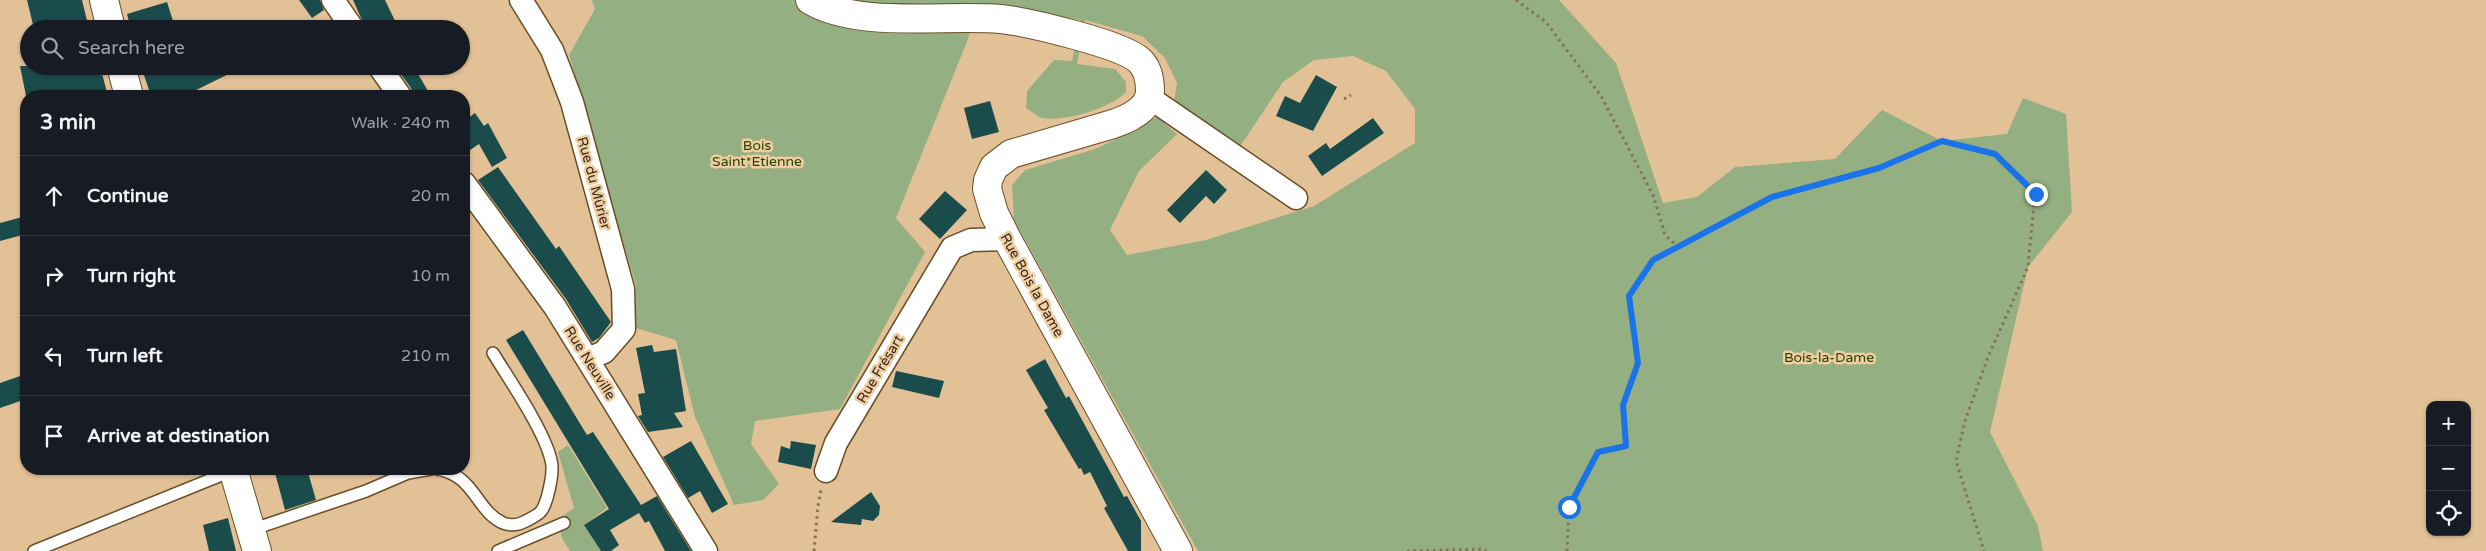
<!DOCTYPE html>
<html lang="en">
<head>
<meta charset="utf-8">
<style>
  :root { --surface:#171b24; --page:#242831; --text:#f1f3f6; --muted:#9ea1a6; --line:#363941 }
  body { margin:0; font-family:"Varela Round",sans-serif; background:var(--page); color:var(--text) }
  .controls { position:absolute; right:15px; bottom:15px; display:grid; overflow:hidden; border-radius:10px; box-shadow:0 1px 4px #0004 }
  .controls button { width:45px; height:45px; display:grid; place-items:center; padding:0; border:0; border-bottom:1px solid var(--line); background:var(--surface); color:var(--text); font:25px sans-serif }
  .stop { position:absolute; width:15px; height:15px; margin:-11px; border:4px solid #1a73e8; border-radius:50%; background:#fff }
  .stop.end { background:#1a73e8; border-color:#fff; box-shadow:0 1px 5px #0008 }
  .list { margin:0; padding:0; list-style:none }
  h2 { display:flex; justify-content:space-between; align-items:center; height:65px; margin:0; padding:0 20px; font-size:21px }
  h2 small { font-size:16px; font-weight:400; color:var(--muted) }
  .list li { display:grid; grid-template-columns:32px 1fr auto; gap:15px; align-items:center; box-sizing:border-box; height:80px; padding:0 20px; border-top:1px solid var(--line) }
  .list b { display:block; font-size:19px; white-space:nowrap }
  .list em { font-size:16px; font-style:normal; color:var(--muted) }
  .icon { flex:none; width:28px; height:28px; fill:none; stroke:currentColor; stroke-width:2; stroke-linecap:round; stroke-linejoin:round }
  .map { position:relative; flex:none; width:2486px; height:551px; overflow:hidden }
  .search { position:absolute; background:var(--surface); box-shadow:0 1px 4px #0004; left:20px; top:20px; width:450px; height:55px; display:flex; align-items:center; gap:12px; box-sizing:border-box; padding:0 18px; border-radius:28px; color:var(--muted); font-size:19px }
  .panel { position:absolute; background:var(--surface); box-shadow:0 1px 4px #0004; left:20px; top:90px; width:450px; height:385px; border-radius:20px }
  .map>svg:first-child { display:block }
  .green { fill:#94af81 }
  .building { fill:#1a4c4b }
  .lines { fill:none; stroke-linecap:round; stroke-linejoin:round }
  .service-casing { stroke:#6b4d25; stroke-width:14 }
  .minor-casing { stroke:#6b4d25; stroke-width:25 }
  .tertiary-casing { stroke:#6b4d25; stroke-width:30 }
  .path { stroke:#877154; stroke-width:3; stroke-dasharray:2.5 4; stroke-linecap:butt }
  .service { stroke:#fff; stroke-width:11 }
  .minor { stroke:#fff; stroke-width:22 }
  .tertiary { stroke:#fff; stroke-width:28 }
  .route { stroke:#1a73e8; stroke-width:6 }
  .labels { text-anchor:middle; dominant-baseline:central; stroke-width:5; stroke-linejoin:round; paint-order:stroke }
  .park-label { font-size:14px; fill:#274503; stroke:#f1cda2 }
  .street-label { font-size:14px; fill:#382b1a; stroke:#f1cda2 }
</style>
</head>
<body>
<div class="map">
<svg width="2486" height="551" viewBox="0 0 2486 551">
  <rect width="100%" height="100%" fill="#e3c196"/>
  <!-- green -->
  <g class="green">
    <path d="M592,0h967l57,63 47,140 34,-6 38,-30 100,-8 47,-49 60,31 65,-7 16,-36 43,16 6,98 -44,55 -38,165 48,94 5,25h-845l-184,-331 -2,-35 13,-15 70,-21 41,-19 21,-13 20,17 -38,37 -29,59 17,25 79,-15 108,-34 101,-63v-34l-29,-38 -33,-15 -39,4 -31,22 -44,66 -65,-46 3,-19 -12,-25 -23,-22 -57,-16 -8,44 38,5 11,13v10c-15,16 -65,32 -87,25 -4,-2 -9,-7 -13,-9l1,-17 27,-31 18,1 9,-41 -104,-16 -9,35 -72,179 29,34 -85,157 -85,12 -4,23 28,40 -16,16 -29,5 -39,-88 -19,-77 -40,-12v-42l-67,-231 26,-46z"/>
    <path d="M568,445l39,63 -23,17 17,26h-31l-8,-13 -4,-19 16,-11 -16,-56z"/>
  </g>
  <!-- building -->
  <g class="building">
    <path d="M27,0h55l7,29h-55z"/>
    <path d="M299,0h21l4,10 -12,8z"/>
    <path d="M353,0h32l12,25 -11,4h-20z"/>
    <path d="M167,2l7,22 -16,5h-27l-4,-15z"/>
    <path d="M20,66h80l8,30h-82z"/>
    <path d="M141,66h104l-61,30h-33z"/>
    <path d="M395,66h36l-13,8 13,22h-18l-2,-8z"/>
    <path d="M1316,75l21,12 -24,44 -37,-15 9,-20 15,7z"/>
    <path d="M990,101l9,31 -27,7 -8,-31z"/>
    <path d="M475,113l9,13 4,-3 19,35 -15,9 -13,-23 -9,6 -6,-9v-20z"/>
    <path d="M1373,118l11,15 -62,43 -14,-20 18,-13 4,6z"/>
    <path d="M498,167l58,82 3,-3 52,76 -12,16 -7,4 -26,-43 -88,-119z"/>
    <path d="M1206,170l21,20 -13,14 -8,-8 -26,27 -13,-13z"/>
    <path d="M945,191l22,19 -27,29 -21,-20z"/>
    <path d="M26,216v18l-26,7v-18z"/>
    <path d="M523,330l64,105 6,-3 48,73 16,-9 34,55h-26l-16,-30 -4,2 -6,-10 -29,17 9,15 -8,6h-10l-17,-26 25,-16 -103,-169z"/>
    <path d="M652,345l2,7 22,-3 10,62 -12,2 9,14 -35,5 -10,-16 4,-1 -4,-21 7,-1 -9,-45z"/>
    <path d="M1045,359l21,39 3,-2 55,101 3,-1 14,25v30h-13l-24,-43 3,-2 -17,-34 -6,3 -3,-7 -2,1 -35,-59 4,-2 -22,-38z"/>
    <path d="M896,371l48,10 -5,17 -47,-11z"/>
    <path d="M26,374v25l-26,9v-25z"/>
    <path d="M691,441l37,63 -16,9 -12,-22 -12,7 -25,-41z"/>
    <path d="M791,441l25,4 -5,24 -33,-7 3,-16 9,3z"/>
    <path d="M274,469h33l9,31 -31,10z"/>
    <path d="M871,492l9,14 -1,9 -6,6 -11,-2 -1,6 -30,-3z"/>
    <path d="M228,518l8,33h-27l-6,-26z"/>
  </g>
  <g class="lines">
    <defs>
      <g id="service">
        <path d="M437,469c38,6 39,42 66,54 12,5 22,-1 32,-7 8,-4 9,-10 12,-18 3,-11 7,-28 4,-38 -7,-30 -41,-79 -58,-107"/>
        <path d="M251,530l115,-39 42,-18 23,-4"/>
        <path d="M34,551l200,-81"/>
        <path d="M498,551l66,-28"/>
      </g>
      <g id="minor">
        <path d="M333,0l20,29"/>
        <path d="M521,0l31,50 20,52 51,187 1,40 -20,23 -16,7"/>
        <path d="M379,66l21,30"/>
        <path d="M1150,98l146,100"/>
        <path d="M464,183l91,124 151,244"/>
        <path d="M826,471l10,-28 116,-195 19,-8 36,-1"/>
      </g>
      <g id="tertiary">
        <path d="M104,0l7,29"/>
        <path d="M810,0c48,29 136,14 191,19 27,3 120,25 138,41 9,8 11,20 11,31 0,18 -22,28 -37,33l-102,30 -17,13 -6,13 -1,9 7,24 13,26 171,312"/>
        <path d="M121,66l8,30"/>
        <path d="M233,469l24,82"/>
      </g>
    </defs>
    <!-- service casing -->
    <use href="#service" class="service-casing"/>
    <!-- minor casing -->
    <use href="#minor" class="minor-casing"/>
    <!-- tertiary casing -->
    <use href="#tertiary" class="tertiary-casing"/>
    <!-- path -->
    <g class="path">
      <path d="M1516,0l30,22 55,74 52,99 12,40 13,12"/>
      <path d="M1344,99l7,-4"/>
      <path d="M814,551l4,-45 3,-16"/>
      <path d="M1407,551l77,-2 2,2"/>
      <path d="M1567,551l2,-44 29,-55 28,-6 -3,-41 15,-42 -9,-67 24,-36 120,-63 106,-29 63,-27 53,13 40,40 -7,73 -40,90 -23,64 -9,40 28,90"/>
    </g>
    <!-- service -->
    <use href="#service" class="service"/>
    <!-- minor -->
    <use href="#minor" class="minor"/>
    <!-- tertiary -->
    <use href="#tertiary" class="tertiary"/>
  </g>
  <g class="lines">
    <!-- route -->
    <path class="route" d="M1569,507l29,-55 28,-6 -3,-41 15,-42 -9,-67 24,-36 119,-63 107,-29 63,-27 53,13 41,40"/>
  </g>
  <g class="labels">
    <!-- park labels -->
    <g class="park-label">
      <text x="757" y="145">Bois<tspan x="757" dy="16">Saint*Etienne</tspan></text>
      <text x="1829" y="357">Bois-la-Dame</text>
    </g>
    <!-- street labels -->
    <g class="street-label">
      <text transform="translate(594 183) rotate(75)">Rue du Mûrier</text>
      <text transform="translate(1032 285) rotate(61)">Rue Bois la Dame</text>
      <text transform="translate(590 363) rotate(58)">Rue Neuville</text>
      <text transform="translate(880 369) rotate(-59)">Rue Frésart</text>
    </g>
  </g>
</svg>
<div class="controls">
<button>+</button>
<button>−</button>
<button><svg class="icon" aria-label="locate" viewBox="0 0 24 24"><circle cx="12" cy="12" r="6"/><path d="M12 2v4M12 18v4M2 12h4M18 12h4"/></svg></button>
</div>
<div class="stop" style="left:1569px;top:507px"></div>
<div class="stop end" style="left:2036px;top:194px"></div>
<div class="search"><svg class="icon" aria-label="search" viewBox="0 0 24 24"><circle cx="10" cy="10" r="6"/><path d="M15 15l6 6"/></svg>Search here</div>
<section class="panel">
<h2>3 min<small>Walk · 240 m</small></h2>
<ul class="list">
<li><svg class="icon" aria-label="ahead" viewBox="0 0 24 24"><path d="M12 20V5M6 11l6-6 6 6"/></svg><div><b>Continue</b></div><em>20 m</em></li>
<li><svg class="icon" aria-label="right" viewBox="0 0 24 24"><path d="M7 20v-9h11M14 6l5 5-5 5"/></svg><div><b>Turn right</b></div><em>10 m</em></li>
<li><svg class="icon" aria-label="left" viewBox="0 0 24 24"><path d="M17 20v-9H6M10 6l-5 5 5 5"/></svg><div><b>Turn left</b></div><em>210 m</em></li>
<li><svg class="icon" aria-label="arrive" viewBox="0 0 24 24"><path d="M6 21V4h12l-3 4 3 4H6"/></svg><div><b>Arrive at destination</b></div></li>
</ul>
</section>
</div>
</body>
</html>
